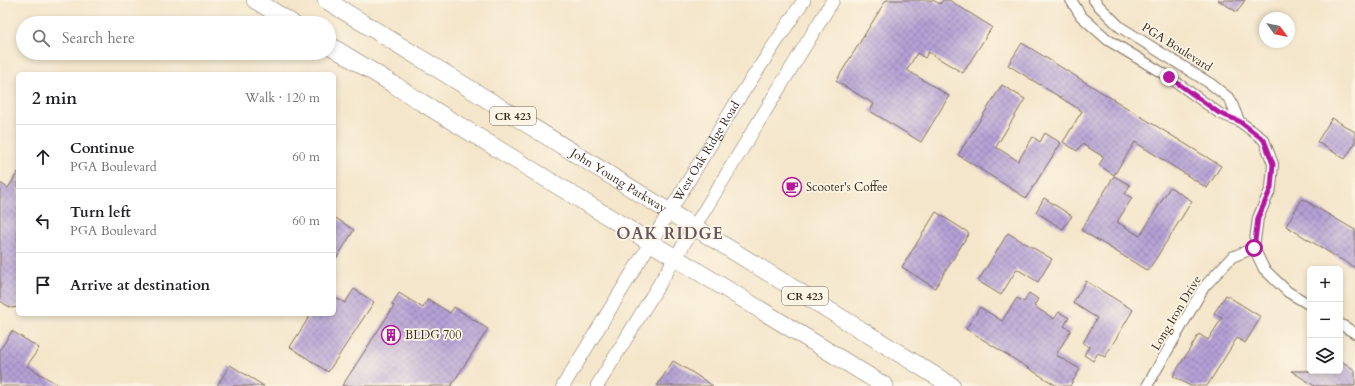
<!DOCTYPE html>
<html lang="en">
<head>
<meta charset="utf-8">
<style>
  :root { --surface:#fff; --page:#f2f2f2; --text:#202124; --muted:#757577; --line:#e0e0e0 }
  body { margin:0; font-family:Cardo,serif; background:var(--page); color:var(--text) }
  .controls { position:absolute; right:12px; bottom:12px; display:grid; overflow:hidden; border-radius:6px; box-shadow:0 2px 6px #0003 }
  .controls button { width:36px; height:36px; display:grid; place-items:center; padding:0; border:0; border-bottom:1px solid var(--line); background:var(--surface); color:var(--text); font:20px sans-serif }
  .compass { position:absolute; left:1259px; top:12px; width:36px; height:36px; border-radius:50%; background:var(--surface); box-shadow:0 2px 6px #0003; rotate:122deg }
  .stop { position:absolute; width:12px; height:12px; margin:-9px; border:3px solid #b5179e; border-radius:50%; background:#fff }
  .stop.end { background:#b5179e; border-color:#fff; box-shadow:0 1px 4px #0008 }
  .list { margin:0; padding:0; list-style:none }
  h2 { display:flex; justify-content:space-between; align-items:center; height:52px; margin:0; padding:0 16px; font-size:17px }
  h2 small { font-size:13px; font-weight:400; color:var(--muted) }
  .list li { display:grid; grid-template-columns:26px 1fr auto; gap:12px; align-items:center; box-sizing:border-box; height:64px; padding:0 16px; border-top:1px solid var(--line) }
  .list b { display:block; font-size:15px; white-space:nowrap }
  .list p { margin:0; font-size:13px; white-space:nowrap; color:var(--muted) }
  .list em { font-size:13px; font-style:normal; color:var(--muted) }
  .icon { flex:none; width:22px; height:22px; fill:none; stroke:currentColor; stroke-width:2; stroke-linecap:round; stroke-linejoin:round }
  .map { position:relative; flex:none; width:1355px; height:386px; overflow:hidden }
  .search { position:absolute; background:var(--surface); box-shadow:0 2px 6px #0003; left:16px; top:16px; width:320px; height:44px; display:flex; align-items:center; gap:10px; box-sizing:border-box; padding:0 14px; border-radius:22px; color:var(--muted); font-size:15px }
  .panel { position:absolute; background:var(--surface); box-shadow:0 2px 6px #0003; left:16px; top:72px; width:320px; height:244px; border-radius:6px }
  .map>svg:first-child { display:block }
  .building { fill:url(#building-cross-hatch) }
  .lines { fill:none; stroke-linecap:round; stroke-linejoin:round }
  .minor-casing { stroke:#7c6c5b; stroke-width:12 }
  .tertiary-casing { stroke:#7c6c5b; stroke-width:14 }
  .primary-casing { stroke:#7c6c5b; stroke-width:18 }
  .trunk-casing { stroke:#7c6c5b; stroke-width:18 }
  .minor { stroke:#fff; stroke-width:10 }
  .tertiary { stroke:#fff; stroke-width:13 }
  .primary { stroke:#fff; stroke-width:17 }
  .trunk { stroke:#fff; stroke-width:17 }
  .route { stroke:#b5179e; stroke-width:5 }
  .labels { text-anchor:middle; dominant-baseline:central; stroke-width:3.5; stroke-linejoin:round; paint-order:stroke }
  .shield { fill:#fcf5e5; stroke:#75675a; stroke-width:1 }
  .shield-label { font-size:11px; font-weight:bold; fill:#3b2a1e }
  .street-label { font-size:12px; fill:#3b2a1e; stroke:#fcf5e5 }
  .poi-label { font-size:12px; fill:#3b2a1e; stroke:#fcf5e5; text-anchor:start }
  .district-label { font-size:16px; font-weight:bold; letter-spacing:1px; fill:#66545e; stroke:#fcf5e5 }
</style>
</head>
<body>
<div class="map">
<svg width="1355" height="386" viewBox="0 0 1355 386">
  <defs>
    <pattern id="building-cross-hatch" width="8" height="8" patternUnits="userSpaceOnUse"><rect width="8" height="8" fill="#b6a1d6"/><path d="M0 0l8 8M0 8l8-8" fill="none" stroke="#9583ad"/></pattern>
  </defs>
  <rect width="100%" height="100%" fill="#fcf5e5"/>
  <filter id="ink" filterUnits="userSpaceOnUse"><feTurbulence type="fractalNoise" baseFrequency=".025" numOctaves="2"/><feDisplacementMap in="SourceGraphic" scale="8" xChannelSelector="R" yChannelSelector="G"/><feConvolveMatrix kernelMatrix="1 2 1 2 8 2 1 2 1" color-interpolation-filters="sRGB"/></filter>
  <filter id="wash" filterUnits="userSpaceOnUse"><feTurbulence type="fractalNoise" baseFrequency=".012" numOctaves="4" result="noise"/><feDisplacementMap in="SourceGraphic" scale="16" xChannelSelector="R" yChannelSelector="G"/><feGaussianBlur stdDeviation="0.9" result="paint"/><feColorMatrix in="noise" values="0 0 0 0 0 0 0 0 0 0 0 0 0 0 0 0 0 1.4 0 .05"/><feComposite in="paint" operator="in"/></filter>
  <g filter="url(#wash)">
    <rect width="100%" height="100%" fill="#f4e6cb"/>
    <g id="blocks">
      <!-- building -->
      <g class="building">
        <path d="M886,0h47l7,4 3,-4h6l43,27 -29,46 -35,-21 -3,6 -8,-5 -10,17 42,26 -28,46 -51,-31 4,-7 -38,-23z"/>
        <path d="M1218,0h27l-8,12z"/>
        <path d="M1022,43l199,123 -14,22 -72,-46 -21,33 -15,-10 5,-8 -22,-13 -5,7 -14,-9 19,-31 -74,-46z"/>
        <path d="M1002,85l23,14 -29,48 22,14 15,-24 7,5 5,-9 16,10 -35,55 -68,-43z"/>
        <path d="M1332,118l23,14v11l-10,16 -28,-17z"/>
        <path d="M18,172v135l-7,1 -11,-7v-118l8,5z"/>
        <path d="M1114,176l16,9 -5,9 7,4 -15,24 23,14 30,-49 22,14 -44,70 -67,-41z"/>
        <path d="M1044,198l28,18 -9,13 -27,-17z"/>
        <path d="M1302,199l53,31v38l-69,-42z"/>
        <path d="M936,212l33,21 -34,55 -33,-21z"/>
        <path d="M334,217l20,13 -20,32z"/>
        <path d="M1008,233l44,26 -14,23 -21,-13 -16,26 -23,-14z"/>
        <path d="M1086,281l47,29 -28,47 -7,-4 -5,8 -9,-6 5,-8 -6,-4 14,-25 -24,-15z"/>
        <path d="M354,289l20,13 -46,70 -38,-25 21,-33h23v-17l11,6z"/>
        <path d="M399,293l24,15 5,-9 22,14 4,-6 34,22 -37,57h-109l52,-80 -2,-2z"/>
        <path d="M1029,293l9,6 -4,7 20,13 5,-7 10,6 -5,8 7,4 -15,25 24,14 -10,17h-13l-91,-57 14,-22 22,14 15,-23 7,4z"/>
        <path d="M1226,295l35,22 -16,26 -8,-5 -30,48h-17l-17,-10 26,-42 9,6 14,-22 -8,-5z"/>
        <path d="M12,331l27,17 -12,18 33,20h-60v-36z"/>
        <path d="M1340,360l15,10v16h-40l-24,-15h49z"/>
        <path d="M673,361l17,10 23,15h-56z"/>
        <path d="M230,365l34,21h-47z"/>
      </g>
    </g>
  </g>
  <g filter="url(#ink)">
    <use href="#blocks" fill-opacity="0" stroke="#7c6c5b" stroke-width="1"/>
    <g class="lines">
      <defs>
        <g id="minor">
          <path d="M1071,0l10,16 27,24 61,37 50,36 20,8 25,19 9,24 -2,24 -13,30 -4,30 10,21 24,23 22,13"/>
          <path d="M1094,0l4,5 22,22 91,57 19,15 9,22"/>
          <path d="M1340,324l15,9"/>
          <path d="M1147,386l57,-99 28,-30 22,-9"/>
        </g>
        <g id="tertiary">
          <path id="s1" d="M563,386l176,-288 65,-98"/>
          <path d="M597,386l236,-386"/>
        </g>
        <path id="primary" d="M396,86l25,16"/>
        <g id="trunk">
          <path d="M255,0l37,23"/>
          <path id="s2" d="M326,0l626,386"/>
          <path d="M329,45l67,41"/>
          <path d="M421,102l464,284"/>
        </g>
      </defs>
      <!-- minor casing -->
      <use href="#minor" class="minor-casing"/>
      <!-- tertiary casing -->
      <use href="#tertiary" class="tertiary-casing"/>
      <!-- primary casing -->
      <use href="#primary" class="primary-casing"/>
      <!-- trunk casing -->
      <use href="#trunk" class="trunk-casing"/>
      <!-- minor -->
      <use href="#minor" class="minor"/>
      <!-- tertiary -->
      <use href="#tertiary" class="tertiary"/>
      <!-- primary -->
      <use href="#primary" class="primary"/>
      <!-- trunk -->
      <use href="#trunk" class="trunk"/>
    </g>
  </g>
  <g class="lines" filter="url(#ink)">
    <!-- route -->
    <path class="route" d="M1169,77l50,36 20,8 25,19 9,24 -2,24 -13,30 -4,30"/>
  </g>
  <!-- icons -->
  <defs>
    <symbol id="cafe-ring" viewBox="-11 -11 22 22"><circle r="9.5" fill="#fcf5e5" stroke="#b5179e" stroke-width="1.5"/><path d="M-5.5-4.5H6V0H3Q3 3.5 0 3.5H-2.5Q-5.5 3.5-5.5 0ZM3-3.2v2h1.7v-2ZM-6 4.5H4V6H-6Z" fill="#b5179e"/></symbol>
    <symbol id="building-ring" viewBox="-11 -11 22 22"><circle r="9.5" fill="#fcf5e5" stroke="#b5179e" stroke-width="1.5"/><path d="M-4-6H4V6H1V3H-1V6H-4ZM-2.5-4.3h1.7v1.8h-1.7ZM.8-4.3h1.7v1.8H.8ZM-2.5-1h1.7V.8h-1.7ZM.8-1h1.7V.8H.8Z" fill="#b5179e"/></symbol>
  </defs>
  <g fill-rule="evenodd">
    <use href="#cafe-ring" x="781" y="176" width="22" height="22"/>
    <use href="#building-ring" x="380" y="324" width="22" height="22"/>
  </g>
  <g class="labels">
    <!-- shield labels -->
    <g class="shield">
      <rect x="490" y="107" width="46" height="18" rx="3"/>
      <rect x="782" y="287" width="46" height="18" rx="3"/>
    </g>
    <g class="shield-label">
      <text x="513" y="116">CR 423</text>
      <text x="805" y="296">CR 423</text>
    </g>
    <!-- street labels -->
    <g class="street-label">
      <text transform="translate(1177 47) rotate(32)">PGA Boulevard</text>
      <text stroke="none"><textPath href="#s1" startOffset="275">West Oak Ridge Road</textPath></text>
      <text stroke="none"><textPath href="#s2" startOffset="344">John Young Parkway</textPath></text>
      <text transform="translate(1176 313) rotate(-59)">Long Iron Drive</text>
    </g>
    <!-- poi labels -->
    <g class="poi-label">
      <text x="806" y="187">Scooter's Coffee</text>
      <text x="405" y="335">BLDG 700</text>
    </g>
    <!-- district labels -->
    <g class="district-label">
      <text x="670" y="234">OAK RIDGE</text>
    </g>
  </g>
</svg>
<div class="controls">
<button>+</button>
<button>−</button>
<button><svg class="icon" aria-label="layers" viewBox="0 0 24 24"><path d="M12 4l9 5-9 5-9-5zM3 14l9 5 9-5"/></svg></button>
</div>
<svg class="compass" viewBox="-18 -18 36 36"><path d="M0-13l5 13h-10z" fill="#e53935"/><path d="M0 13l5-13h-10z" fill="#757577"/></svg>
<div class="stop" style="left:1254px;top:248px"></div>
<div class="stop end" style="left:1169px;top:77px"></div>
<div class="search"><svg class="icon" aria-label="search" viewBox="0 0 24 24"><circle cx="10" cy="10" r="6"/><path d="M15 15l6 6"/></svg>Search here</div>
<section class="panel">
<h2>2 min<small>Walk · 120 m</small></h2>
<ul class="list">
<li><svg class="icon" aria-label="ahead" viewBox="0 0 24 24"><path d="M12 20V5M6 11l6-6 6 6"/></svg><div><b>Continue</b><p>PGA Boulevard</p></div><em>60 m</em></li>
<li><svg class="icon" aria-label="left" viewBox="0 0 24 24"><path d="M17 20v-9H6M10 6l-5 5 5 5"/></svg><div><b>Turn left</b><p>PGA Boulevard</p></div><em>60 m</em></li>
<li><svg class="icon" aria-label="arrive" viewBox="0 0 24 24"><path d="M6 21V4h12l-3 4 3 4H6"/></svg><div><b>Arrive at destination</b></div></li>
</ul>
</section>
</div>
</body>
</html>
